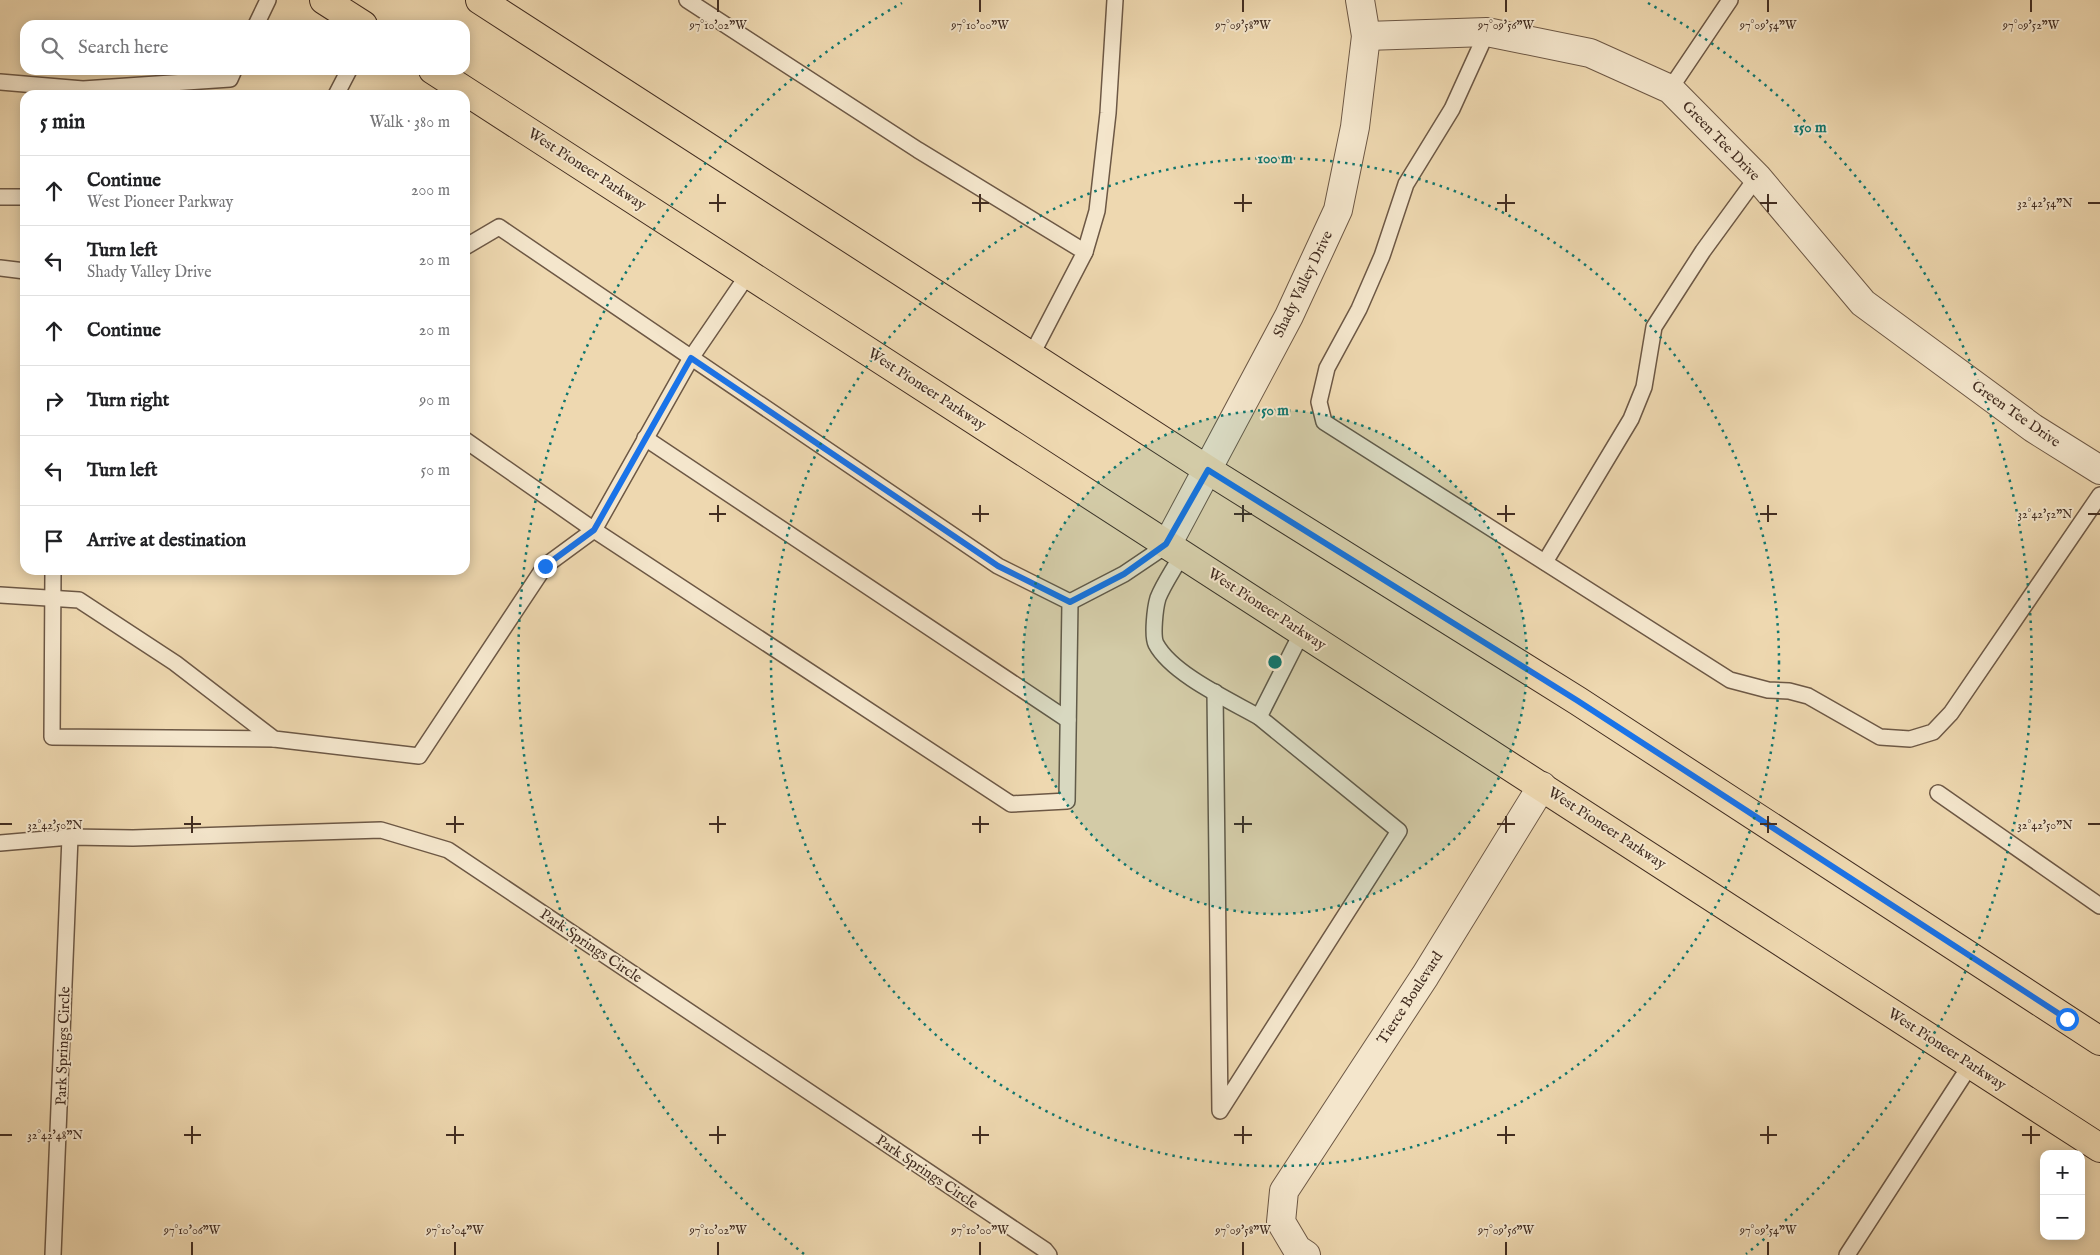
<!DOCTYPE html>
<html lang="en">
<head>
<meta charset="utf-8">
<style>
  :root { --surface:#fff; --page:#f6f6f6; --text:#202124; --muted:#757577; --line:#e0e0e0 }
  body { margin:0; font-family:"IM FELL English",serif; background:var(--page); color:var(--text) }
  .controls { position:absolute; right:15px; bottom:15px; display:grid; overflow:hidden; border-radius:10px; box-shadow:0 2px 12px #0003 }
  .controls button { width:45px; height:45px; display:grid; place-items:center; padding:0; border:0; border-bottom:1px solid var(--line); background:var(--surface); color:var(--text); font:25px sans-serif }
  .stop { position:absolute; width:15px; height:15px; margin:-11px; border:4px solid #1a73e8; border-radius:50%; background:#fff }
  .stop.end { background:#1a73e8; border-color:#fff; box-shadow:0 1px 5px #0008 }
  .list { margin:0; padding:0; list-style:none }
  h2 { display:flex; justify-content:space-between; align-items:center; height:65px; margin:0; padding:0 20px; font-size:21px }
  h2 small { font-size:16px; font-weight:400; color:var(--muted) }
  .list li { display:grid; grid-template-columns:32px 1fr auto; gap:15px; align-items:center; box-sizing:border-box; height:70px; padding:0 20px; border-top:1px solid var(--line) }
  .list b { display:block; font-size:19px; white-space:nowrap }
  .list p { margin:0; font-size:16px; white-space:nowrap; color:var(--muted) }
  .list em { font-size:16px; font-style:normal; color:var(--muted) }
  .icon { flex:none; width:28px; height:28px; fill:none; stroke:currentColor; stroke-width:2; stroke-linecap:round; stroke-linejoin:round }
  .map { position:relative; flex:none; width:2100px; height:1255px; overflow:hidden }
  .search { position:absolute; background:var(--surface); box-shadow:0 2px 12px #0003; left:20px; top:20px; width:450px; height:55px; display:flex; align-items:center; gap:12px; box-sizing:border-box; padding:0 18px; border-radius:15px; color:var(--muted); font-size:19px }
  .panel { position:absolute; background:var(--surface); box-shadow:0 2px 12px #0003; left:20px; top:90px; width:450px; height:485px; border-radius:15px }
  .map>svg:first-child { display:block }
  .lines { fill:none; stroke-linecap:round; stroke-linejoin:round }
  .lane-casing { stroke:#6d5845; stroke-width:18 }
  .street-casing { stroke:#6d5845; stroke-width:30 }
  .primary-casing { stroke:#422d21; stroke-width:30 }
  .lane { stroke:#f4e6cc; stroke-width:15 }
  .street { stroke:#f4e6cc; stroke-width:28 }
  .primary { stroke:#eed8b0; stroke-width:28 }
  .route { stroke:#1a73e8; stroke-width:6 }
  .ticks { fill:none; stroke:#422d21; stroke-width:2 }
  .ring { fill:none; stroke:#0f766e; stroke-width:2.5; stroke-dasharray:2.5 5 }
  .labels { text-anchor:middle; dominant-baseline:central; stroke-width:4; stroke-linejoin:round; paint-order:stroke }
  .street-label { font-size:15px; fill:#422d21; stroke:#f4e6cc }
  .ticks-label { font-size:12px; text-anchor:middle; fill:#422d21; stroke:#f4e6cc; stroke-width:4; stroke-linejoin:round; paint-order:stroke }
  .centre { fill:#0f766e; stroke:#f4e6cc; stroke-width:2.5 }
  .ring-label { font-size:15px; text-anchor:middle; font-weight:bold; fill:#0f766e; stroke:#f4e6cc; stroke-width:4; stroke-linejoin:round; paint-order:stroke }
</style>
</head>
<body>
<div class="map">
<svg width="2100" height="1255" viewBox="0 0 2100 1255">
  <rect width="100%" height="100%" fill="#eed8b0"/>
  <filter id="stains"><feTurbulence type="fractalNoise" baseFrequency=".004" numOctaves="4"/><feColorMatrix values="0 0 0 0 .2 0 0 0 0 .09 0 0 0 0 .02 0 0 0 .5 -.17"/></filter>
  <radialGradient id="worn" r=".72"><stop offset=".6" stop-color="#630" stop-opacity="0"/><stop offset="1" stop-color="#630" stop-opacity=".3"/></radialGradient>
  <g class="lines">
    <defs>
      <g id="lane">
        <path d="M687,0l231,150 167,102 -54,104"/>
        <path d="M256,25l12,-25"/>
        <path d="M1487,32l-35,77 -46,75 -24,72 -23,53 -32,59 -8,34 5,20 406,258 38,10 21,1 19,5 72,41 30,2 23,-7 18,-19 149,-218"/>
        <path d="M0,82l83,7 147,-10 4,-9"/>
        <path d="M1670,89l60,-89"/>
        <path d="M336,95l13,-25"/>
        <path d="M0,197h25"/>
        <path d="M1085,252l12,-41 11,-98 7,-113"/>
        <path d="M0,268l25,3"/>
        <path d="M645,438l423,282"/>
        <path d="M465,440l129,90 97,-172 58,-85"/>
        <path d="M1182,554c-7,14 -18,29 -24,44 -3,10 -6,38 -2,46 16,30 73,56 103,73l43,-85"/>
        <path d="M1545,562l86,-143 13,-32 10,-60 49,-76 54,-74"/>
        <path d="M53,570l-1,167 222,2"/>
        <path d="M0,595l79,5 96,63 99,76 145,17 126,-190 49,-36 417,274 56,-3 3,-199 -72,-36 -499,-339 -34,20"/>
        <path d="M1070,602l54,-28 43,-29"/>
        <path d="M1215,692l5,419 179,-280 -140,-114"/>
        <path d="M1938,793l162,113"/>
        <path d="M0,843l70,-6 63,1 248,-8 67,20 597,400 4,5"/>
        <path d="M53,1255l17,-418"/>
        <path d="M1847,1255l124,-191"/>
      </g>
      <g id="street">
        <path d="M1366,36l121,-4 103,21 80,36 87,88 106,126 170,125 67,42"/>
        <path d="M1167,545l122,-229 49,-106 17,-83 11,-91 -6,-36"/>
        <path d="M1306,1255l-9,-6 -16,-27 3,-31 141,-215 117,-190"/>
      </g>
      <g id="primary">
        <path d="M324,0l39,25"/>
        <path d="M480,0l728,470 370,231 522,340"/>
        <path d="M433,70l1667,1078"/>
      </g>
    </defs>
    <!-- lane casing -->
    <use href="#lane" class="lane-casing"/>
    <!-- street casing -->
    <use href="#street" class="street-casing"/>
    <!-- primary casing -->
    <use href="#primary" class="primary-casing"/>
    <!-- lane -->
    <use href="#lane" class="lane"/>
    <!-- street -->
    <use href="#street" class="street"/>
    <!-- primary -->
    <use href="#primary" class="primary"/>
  </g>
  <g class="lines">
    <!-- route -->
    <path class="route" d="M545,566l49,-36 97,-172 307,208 72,36 54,-28 42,-30 42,-74 370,231 489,318"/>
  </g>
  <!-- ticks -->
  <path class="ticks" d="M718,0v12M980,0v12M1243,0v12M1506,0v12M1768,0v12M2031,0v12M718,194v18M980,194v18M1243,194v18M1506,194v18M1768,194v18M709,203h17M972,203h17M1234,203h18M1497,203h18M1760,203h17M2088,203h12M718,505v17M980,505v17M1243,505v17M1506,505v17M1768,505v17M709,514h17M972,514h17M1234,514h18M1497,514h18M1760,514h17M2088,514h12M192,816v17M455,816v17M718,816v17M980,816v17M1243,816v17M1506,816v17M1768,816v17M0,824h12M184,824h17M446,824h18M709,824h17M972,824h17M1234,824h18M1497,824h18M1760,824h17M2088,824h12M192,1126v18M455,1126v18M718,1126v18M980,1126v18M1243,1126v18M1506,1126v18M1768,1126v18M2031,1126v18M0,1135h12M184,1135h17M446,1135h18M709,1135h17M972,1135h17M1234,1135h18M1497,1135h18M1760,1135h17M2022,1135h18M192,1242v13M455,1242v13M718,1242v13M980,1242v13M1243,1242v13M1506,1242v13M1768,1242v13"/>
  <!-- distance rings -->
  <circle cx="1275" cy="662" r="252" fill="#0f766e" fill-opacity=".12"/>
  <g class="ring">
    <circle cx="1275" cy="662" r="252"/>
    <circle cx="1275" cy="662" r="504"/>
    <path d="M804 1254A757 757 0 0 1 902 3M1648 3A757 757 0 0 1 1746 1254"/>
  </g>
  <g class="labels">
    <!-- street labels -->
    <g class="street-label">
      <text transform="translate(1721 141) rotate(46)">Green Tee Drive</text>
      <text transform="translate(587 169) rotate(33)">West Pioneer Parkway</text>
      <text transform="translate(1303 284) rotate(-64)">Shady Valley Drive</text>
      <text transform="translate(927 389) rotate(33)">West Pioneer Parkway</text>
      <text transform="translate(2016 414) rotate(35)">Green Tee Drive</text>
      <text transform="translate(1267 609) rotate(33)">West Pioneer Parkway</text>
      <text transform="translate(1607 828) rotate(33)">West Pioneer Parkway</text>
      <text transform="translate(591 946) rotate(34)">Park Springs Circle</text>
      <text transform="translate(1410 998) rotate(-57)">Tierce Boulevard</text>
      <text transform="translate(63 1046) rotate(-88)">Park Springs Circle</text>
      <text transform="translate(1947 1049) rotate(33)">West Pioneer Parkway</text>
      <text transform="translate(927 1172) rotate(34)">Park Springs Circle</text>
    </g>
  </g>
  <g class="ticks-label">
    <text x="718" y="29">97°10'02"W</text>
    <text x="980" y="29">97°10'00"W</text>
    <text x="1243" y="29">97°09'58"W</text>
    <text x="1506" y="29">97°09'56"W</text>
    <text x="1768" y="29">97°09'54"W</text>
    <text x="2031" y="29">97°09'52"W</text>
    <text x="2045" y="207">32°42'54"N</text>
    <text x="2045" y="518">32°42'52"N</text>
    <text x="55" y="829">32°42'50"N</text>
    <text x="2045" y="829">32°42'50"N</text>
    <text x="55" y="1139">32°42'48"N</text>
    <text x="192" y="1234">97°10'06"W</text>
    <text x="455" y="1234">97°10'04"W</text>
    <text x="718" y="1234">97°10'02"W</text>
    <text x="980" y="1234">97°10'00"W</text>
    <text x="1243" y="1234">97°09'58"W</text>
    <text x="1506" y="1234">97°09'56"W</text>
    <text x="1768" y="1234">97°09'54"W</text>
  </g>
  <circle cx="1275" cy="662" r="8" class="centre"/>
  <g class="ring-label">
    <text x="1810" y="132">150 m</text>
    <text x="1275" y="163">100 m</text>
    <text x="1275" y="415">50 m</text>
  </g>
  <rect width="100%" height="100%" filter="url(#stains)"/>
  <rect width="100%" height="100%" fill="url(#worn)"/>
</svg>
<div class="controls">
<button>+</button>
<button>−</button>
</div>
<div class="stop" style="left:2067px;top:1019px"></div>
<div class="stop end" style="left:545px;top:566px"></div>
<div class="search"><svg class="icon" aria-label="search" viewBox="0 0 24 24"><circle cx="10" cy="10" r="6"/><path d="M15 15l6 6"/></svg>Search here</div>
<section class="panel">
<h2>5 min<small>Walk · 380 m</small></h2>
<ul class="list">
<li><svg class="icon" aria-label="ahead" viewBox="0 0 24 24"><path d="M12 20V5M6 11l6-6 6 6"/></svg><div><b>Continue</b><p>West Pioneer Parkway</p></div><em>200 m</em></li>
<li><svg class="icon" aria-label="left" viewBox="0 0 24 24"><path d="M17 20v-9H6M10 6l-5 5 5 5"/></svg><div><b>Turn left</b><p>Shady Valley Drive</p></div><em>20 m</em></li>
<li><svg class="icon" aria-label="ahead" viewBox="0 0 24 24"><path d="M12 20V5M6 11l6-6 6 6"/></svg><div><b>Continue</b></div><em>20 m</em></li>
<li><svg class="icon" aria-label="right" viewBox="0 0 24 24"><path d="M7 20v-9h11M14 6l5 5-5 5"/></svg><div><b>Turn right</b></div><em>90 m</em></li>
<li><svg class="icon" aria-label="left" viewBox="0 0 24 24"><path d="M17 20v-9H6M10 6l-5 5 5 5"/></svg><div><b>Turn left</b></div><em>50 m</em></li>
<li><svg class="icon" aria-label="arrive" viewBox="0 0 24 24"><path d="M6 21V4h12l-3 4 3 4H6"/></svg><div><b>Arrive at destination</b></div></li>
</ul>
</section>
</div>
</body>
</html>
